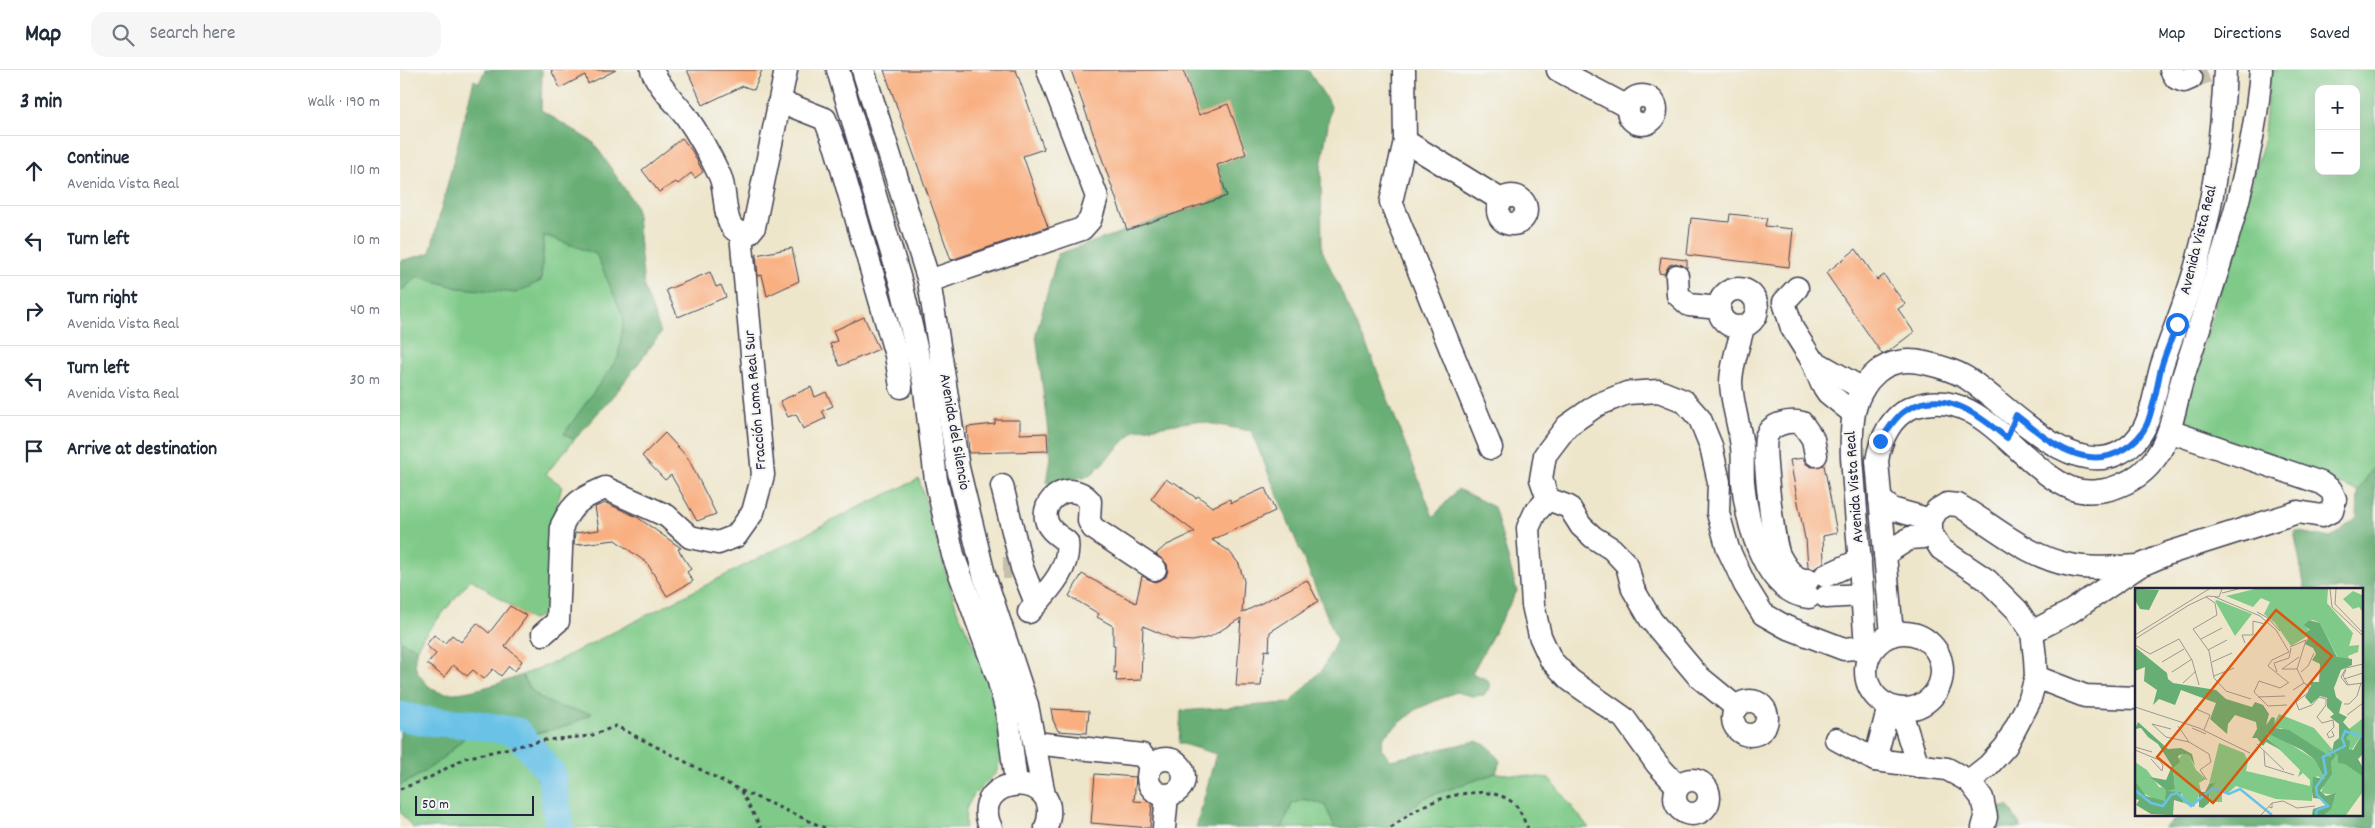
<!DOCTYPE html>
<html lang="en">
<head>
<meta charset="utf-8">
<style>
  :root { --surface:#fff; --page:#f6f6f7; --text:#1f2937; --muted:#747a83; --line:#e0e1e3 }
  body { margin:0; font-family:Dekko,sans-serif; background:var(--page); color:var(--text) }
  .controls { position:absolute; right:15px; top:15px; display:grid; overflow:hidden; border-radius:10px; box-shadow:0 5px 20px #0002 }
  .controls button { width:45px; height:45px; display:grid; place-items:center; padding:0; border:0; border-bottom:1px solid var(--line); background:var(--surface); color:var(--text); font:25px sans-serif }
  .scale { position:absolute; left:15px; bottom:12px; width:119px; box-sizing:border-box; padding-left:5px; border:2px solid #22223b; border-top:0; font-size:14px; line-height:18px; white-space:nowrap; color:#22223b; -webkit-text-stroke:4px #f6f6f2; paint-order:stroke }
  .stop { position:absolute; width:15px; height:15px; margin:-11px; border:4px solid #1a73e8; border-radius:50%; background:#fff }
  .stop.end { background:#1a73e8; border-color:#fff; box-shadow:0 1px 5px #0008 }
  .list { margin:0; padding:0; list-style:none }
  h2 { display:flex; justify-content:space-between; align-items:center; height:65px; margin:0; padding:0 20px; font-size:21px }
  h2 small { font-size:16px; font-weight:400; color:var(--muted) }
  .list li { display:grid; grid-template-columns:32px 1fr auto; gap:15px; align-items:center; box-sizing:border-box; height:70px; padding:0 20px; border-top:1px solid var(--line) }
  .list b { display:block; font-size:19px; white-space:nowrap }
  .list p { margin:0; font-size:16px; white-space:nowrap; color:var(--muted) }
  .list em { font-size:16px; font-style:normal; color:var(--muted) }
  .icon { flex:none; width:28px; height:28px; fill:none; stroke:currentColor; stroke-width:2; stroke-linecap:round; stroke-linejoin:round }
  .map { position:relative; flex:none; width:1975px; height:758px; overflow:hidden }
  header { display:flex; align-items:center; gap:30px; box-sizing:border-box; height:70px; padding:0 25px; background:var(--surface); border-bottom:1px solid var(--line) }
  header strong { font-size:24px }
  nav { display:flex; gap:28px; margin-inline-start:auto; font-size:18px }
  .search { width:350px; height:45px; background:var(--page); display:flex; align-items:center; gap:12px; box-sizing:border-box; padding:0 18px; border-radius:15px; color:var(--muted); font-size:19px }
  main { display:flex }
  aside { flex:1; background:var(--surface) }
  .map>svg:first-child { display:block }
  .green { fill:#7fca88; stroke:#507662; fill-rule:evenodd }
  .forest { fill:#67ae74; stroke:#446858 }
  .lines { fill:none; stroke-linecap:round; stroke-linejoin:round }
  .river { stroke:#6ac2e7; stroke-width:29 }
  .building { fill:#f9af80 }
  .minor-tunnel { stroke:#c5bfae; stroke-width:22; stroke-dasharray:22 11; stroke-linecap:butt }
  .minor-casing { stroke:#413f51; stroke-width:25 }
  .path { stroke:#413f51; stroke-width:3; stroke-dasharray:4 4; stroke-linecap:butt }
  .minor { stroke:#fff; stroke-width:22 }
  .route { stroke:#1a73e8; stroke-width:6 }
  .labels { text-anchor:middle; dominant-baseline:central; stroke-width:4.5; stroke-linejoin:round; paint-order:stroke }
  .street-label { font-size:16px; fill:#22223b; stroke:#f6f6f2 }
  .inset-river { fill:none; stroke:#6ac2e7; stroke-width:2.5 }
  .inset-road { fill:none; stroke:#9c9891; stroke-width:1 }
  .view { fill:#de560e; fill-opacity:0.15; stroke:#de560e; stroke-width:2.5 }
  .inset-edge { fill:none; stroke:#22223b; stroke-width:2.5 }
</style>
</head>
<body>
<header>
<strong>Map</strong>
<div class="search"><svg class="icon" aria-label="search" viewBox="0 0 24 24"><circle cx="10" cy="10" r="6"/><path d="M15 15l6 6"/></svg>Search here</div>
<nav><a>Map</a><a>Directions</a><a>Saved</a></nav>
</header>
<main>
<aside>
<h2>3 min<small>Walk · 190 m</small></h2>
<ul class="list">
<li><svg class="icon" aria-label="ahead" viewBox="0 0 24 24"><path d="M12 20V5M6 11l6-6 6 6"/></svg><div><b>Continue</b><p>Avenida Vista Real</p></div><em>110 m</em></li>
<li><svg class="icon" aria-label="left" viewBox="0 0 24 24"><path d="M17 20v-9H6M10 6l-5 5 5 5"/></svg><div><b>Turn left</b></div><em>10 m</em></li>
<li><svg class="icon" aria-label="right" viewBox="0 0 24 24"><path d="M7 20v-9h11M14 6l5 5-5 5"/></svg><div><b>Turn right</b><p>Avenida Vista Real</p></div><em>40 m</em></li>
<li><svg class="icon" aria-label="left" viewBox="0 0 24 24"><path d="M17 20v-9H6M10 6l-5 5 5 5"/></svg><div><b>Turn left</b><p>Avenida Vista Real</p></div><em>30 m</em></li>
<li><svg class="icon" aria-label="arrive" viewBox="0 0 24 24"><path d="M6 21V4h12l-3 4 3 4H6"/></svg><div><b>Arrive at destination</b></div></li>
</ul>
</aside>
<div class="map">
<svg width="1975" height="758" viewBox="0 0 1975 758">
  <rect width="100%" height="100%" fill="#f6f6f2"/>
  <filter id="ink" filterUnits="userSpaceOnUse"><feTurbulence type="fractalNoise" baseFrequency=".02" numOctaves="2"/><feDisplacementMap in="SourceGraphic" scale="10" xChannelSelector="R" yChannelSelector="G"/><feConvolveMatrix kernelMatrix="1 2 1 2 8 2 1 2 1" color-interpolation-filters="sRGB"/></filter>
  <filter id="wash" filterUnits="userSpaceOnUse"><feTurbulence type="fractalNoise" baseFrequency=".0096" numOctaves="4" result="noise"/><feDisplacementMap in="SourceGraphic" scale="20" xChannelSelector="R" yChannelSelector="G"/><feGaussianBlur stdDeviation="1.12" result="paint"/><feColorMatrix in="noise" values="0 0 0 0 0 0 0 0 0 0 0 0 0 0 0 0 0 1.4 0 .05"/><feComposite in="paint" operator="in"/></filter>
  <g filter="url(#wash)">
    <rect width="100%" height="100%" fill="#eee6cb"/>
    <!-- green -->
    <g class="green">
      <path d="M1870,0h105v395l-17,26 -178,-66 83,-281zM1919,19h37v82h-37z"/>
      <path d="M144,165l52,19 28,64 -6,40 -54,76 10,6 -28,34 16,12c-11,37 -10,86 -12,125l-18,9 -61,-41 -48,58 -6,11 -17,-7v-349l17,-16 41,12 83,-7z"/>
      <path d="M519,409l38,131 29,62 17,80 -7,21 -23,23 -7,13 -1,19h-396l-1,-4 -17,-23 -4,-19 -23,-27 17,31 10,32 -9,10h-129l-13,-16v-27c33,-14 58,-40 82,-65l26,-1 16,15 46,-9 21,-11c-8,-3 -19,-3 -27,-5 -18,-4 -35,-18 -42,-34l37,-15 296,-151z"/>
      <path d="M1096,703l53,5 40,50h-202l37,-30z"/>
      <path d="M904,729l21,5 10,24h-53l10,-24z"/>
    </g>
    <!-- forest -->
    <g class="forest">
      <path d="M85,0h57l-1,40 53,33 42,63 8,81 17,46 -42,56 -45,51 -10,-6 54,-76 6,-40 -28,-64 -52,-19 -3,46 -25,12 -58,-5 -40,-12 -18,16v-31l30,-8 44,-173 5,3z"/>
      <path d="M783,0h125l23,36 -10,61 1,83 51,110 60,157 25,-28 36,18 23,84 -45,82 16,7 2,7 -6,8 -12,1 -16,-4 -39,17 -33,27 -3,13 10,11 85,-19 12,5 12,15 -4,12 -72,25 -37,30h-52l-10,-23 -21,-6 -12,5 -10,24h-86l20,-74 -37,-11 2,-32 108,-8 33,-33 15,-30 -86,-209 -55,-10 -61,9 -45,46 -43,7 4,-26 -15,-123 22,-80 169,-58z"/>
      <path d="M1975,395v363h-212l20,-14h178v-225h-56l-11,-58 37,7 26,-21 1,-26z"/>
      <path d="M0,571l17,7c-3,12 -4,19 4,29 4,6 11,13 18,15 18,6 66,-10 83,-17 12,29 42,34 70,38l-22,12 -41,10 -5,-1 -16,-15 -26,1c-25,25 -49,51 -82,65z"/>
      <path d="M127,684l20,28 4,19 17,23 1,4h-27l9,-10 -10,-32 -17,-31z"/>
      <path d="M1608,736l14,22h-31l3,-19z"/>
    </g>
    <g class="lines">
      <!-- river -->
      <path class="river" d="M0,646l22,5 50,3 45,8 34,41 9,55"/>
    </g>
    <g id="blocks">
      <!-- building -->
      <g class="building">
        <path d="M151,0h65l-28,14 -3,-9 -25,13z"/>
        <path d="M287,0h75l-8,20 -11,-4 -40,19z"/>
        <path d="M484,0h132l28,79 -21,7 25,71 -97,33z"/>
        <path d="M671,0h112l16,45 29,-11 18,50 -29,11 10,31 -100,34z"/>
        <path d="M282,68l10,13 11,21 -8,6 -4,-5 -13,11 -2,-2 -17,10 -17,-22z"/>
        <path d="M1330,144l37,4 -2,8 28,3 -4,38 -102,-12 4,-37 38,4z"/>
        <path d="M392,178l7,33 -32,15 -5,-21 -4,1 -2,-21z"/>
        <path d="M1456,179l21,31 7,-5 21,29 -7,5 16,23 -25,19 -7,3 -56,-81z"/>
        <path d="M1261,187l26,3v8l-11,-5 -7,2 -5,9 -5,-1z"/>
        <path d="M310,202l6,15 5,-2 5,12 -48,20 -12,-27z"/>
        <path d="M464,247l15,32 -39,17 -10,-22 7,-3 -4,-10z"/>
        <path d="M411,317l4,10 11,-5 7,14 -11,5 4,7 -23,11 -7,-15 -8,3 -8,-16z"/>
        <path d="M595,350h25v14l27,-1 1,18 -79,2 -2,-26 28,-3z"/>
        <path d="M265,363l23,25 28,56 -19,7 -26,-46 -6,5 -23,-24z"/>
        <path d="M1403,388l3,6 6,3 12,-2 13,68 -14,3 1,26 -10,7 -6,-2 -2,-28h-1l-15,-79z"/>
        <path d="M766,409l7,5 1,-2 22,16 2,-2 14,11 18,-8 1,4 34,-15 10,23 -63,29 17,11 10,13 5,17 -2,32 65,-33 11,21 -48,31 -1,19 -4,-1 -4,36h-25l5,-68 -31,19 -17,4 -17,-1 -33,-14 -2,54 -25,1 1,-9 -3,1 1,-28h-2v-19l-16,-9 2,-3 -30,-18 13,-22 54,29 6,-27 13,6 11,-5 2,-7 -1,-6 -11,-10 9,-8 30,-14 -44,-33z"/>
        <path d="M206,433l31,14 44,31 -3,1 13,20 -4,3 6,9 -26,15 -20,-33 -32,-23 -41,5 1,-12 24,-3 -4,-23z"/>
        <path d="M110,536l17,10 -22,30 17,15 -7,10 -6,-5 -8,10 -8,-7 -9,10 -11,-9 -6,6 -14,-11 -9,12 -17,-13 9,-10 -10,-9 8,-10 11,8 7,-8 9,7 16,-19 12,10z"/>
        <path d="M651,639l38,2 -2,22 -29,-2 -5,-11z"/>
        <path d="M695,704l41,3 -2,24 18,1 -2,26 -59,-5z"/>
      </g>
    </g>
  </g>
  <g filter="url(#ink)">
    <use href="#blocks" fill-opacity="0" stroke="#413f51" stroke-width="1"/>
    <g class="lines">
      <!-- minor-tunnel -->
      <g class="minor-tunnel">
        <path d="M1791,8l16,-6"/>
        <path d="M603,498h8"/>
      </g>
      <defs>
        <g id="minor">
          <path d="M252,0c7,17 23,32 34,46 14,20 24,39 34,60 9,20 -1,60 29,57l5,-6 32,-157"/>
          <path d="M438,0l64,217 22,95 12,98 17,75 45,123 9,33 9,72"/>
          <path d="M463,0l66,211 29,187 26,107 43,130 17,90"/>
          <path d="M1004,0l1,71 -14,61 100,246"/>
          <path d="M1158,0l70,37"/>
          <path d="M1771,0l5,8 8,3 7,-3"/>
          <circle cx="1242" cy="40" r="14"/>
          <path d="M378,35l14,1 33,13 11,29 60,207 5,32"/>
          <path d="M1005,71l96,59"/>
          <circle cx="1112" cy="140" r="14"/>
          <path d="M1277,206l1,19 11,10 30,3"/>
          <path d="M529,211l153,-52 8,-9 7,-23 -49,-127"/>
          <path d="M1397,218l-13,14 8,26 20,32 10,24 6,9 25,20"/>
          <circle cx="1338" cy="238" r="19"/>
          <path d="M1343,257c-4,18 -12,38 -12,56 1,20 7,38 10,57 3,14 1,28 2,42 3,36 20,111 66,115"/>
          <path d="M1412,290l51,29"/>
          <path d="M602,416l20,82 14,35"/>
          <path d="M1148,429l-13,14 -7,15 5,77 7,31 11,24 19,20 54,38 33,46 21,23"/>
          <path d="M1480,429l12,10 39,11"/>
          <path d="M1485,484l25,-16 13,-1 8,-4"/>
          <path d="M1425,506l35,-16"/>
          <path d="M1408,510c-13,1 -22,-12 -28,-23 -7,-12 -17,-105 -14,-119 4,-15 24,-18 36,-15l11,16 3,16"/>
          <path d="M1426,527l36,-2"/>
          <path d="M629,542c17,-19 42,-43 38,-70 -5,-4 -12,-8 -16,-13 -19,-23 17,-54 39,-28l-1,20 4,7 62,41"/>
          <path d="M1632,562l38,-20 69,-46 30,-13 129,-41 24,4 10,-5 3,-12 -4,-9 -10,-7 -152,-52"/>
          <circle cx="1504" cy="601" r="38"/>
          <path d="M143,564l15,-13 4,-96c11,-23 20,-27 43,-37l62,28 23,21 28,6 18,-7 17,-24 10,-37 -22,-241"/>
          <path d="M1492,565l-15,-174c3,-21 14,-46 36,-54 67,-25 105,61 160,82 14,5 35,2 48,-4 15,-6 26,-15 35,-28 17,-24 19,-56 28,-83 32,-99 69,-199 77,-304"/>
          <path d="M1467,590l-15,-203c-1,-32 -1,-63 25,-85 13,-11 31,-13 48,-9 13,3 28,7 40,14 40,24 101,100 152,77 36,-16 35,-56 45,-89 10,-31 23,-61 32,-92 19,-65 28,-135 31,-203"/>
          <path d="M1636,607l49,19 51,2"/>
          <circle cx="1350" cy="648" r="17"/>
          <path d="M1337,638l-39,-32 -47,-56 -18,-31 -6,-24 -15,-16 -19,-12 -12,-11 -12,-19 -21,-8 -7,-20 4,-24 22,-29 30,-21 30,-12 32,-2 25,10 16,18 11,27 8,36 -1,31 10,36 17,36 18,29 23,13 58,22 22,-2"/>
          <path d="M1500,639l18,57"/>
          <path d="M1436,669l39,21 72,9 22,12 13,17 4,19 -3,11"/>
          <path d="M635,673l107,12 9,12"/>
          <circle cx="766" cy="707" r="18"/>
          <path d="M1475,690l14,-54"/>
          <circle cx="1292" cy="727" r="17"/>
          <path d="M1569,711l19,-15 18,-20 23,-44 7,-25 -1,-19 -3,-26 -15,-22 -30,-30 -46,-31 -10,-16v-13l6,-10 10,-6 11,1c37,21 69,52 112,60 22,5 46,2 69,1"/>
          <path d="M591,758c-26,-54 77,-62 55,0"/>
          <path d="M764,758l3,-33"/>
        </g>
      </defs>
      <!-- minor casing -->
      <use href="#minor" class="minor-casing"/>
      <!-- path -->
      <g class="path">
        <path d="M0,719l27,-10 38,-21 80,-18 45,-4 26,-10 124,64 85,38"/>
        <path d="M341,721l20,37"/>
        <path d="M991,758c8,-6 16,-13 25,-18 25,-15 80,-29 101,-3 5,6 7,15 11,21"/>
      </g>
      <!-- minor -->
      <use href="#minor" class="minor"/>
    </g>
  </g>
  <g class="lines" filter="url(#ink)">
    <!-- route -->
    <path class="route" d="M1480,371c8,-11 16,-26 28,-32 37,-22 71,7 99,29l9,-23c30,24 69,59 108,34 10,-6 18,-14 23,-25 7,-18 10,-37 14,-56 4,-15 11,-29 16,-44"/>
  </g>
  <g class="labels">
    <!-- street labels -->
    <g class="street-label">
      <text transform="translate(1799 170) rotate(-76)">Avenida Vista Real</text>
      <text transform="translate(356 330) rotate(-95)">Fracción Loma Real Sur</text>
      <text transform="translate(554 362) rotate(80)">Avenida del Silencio</text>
      <text transform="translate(1455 417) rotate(-94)">Avenida Vista Real</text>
    </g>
  </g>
  <!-- overview -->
  <g transform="translate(1735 518)">
    <rect width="228" height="228" fill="#eee6cb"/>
    <path d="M120,1h73l-1,14 26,30 -4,13 10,-1 -1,7 -10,4 1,3 -11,-1 -18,-35 -7,-3h-4l-2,8 3,3 -4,6 -15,9 -16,-23 -11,-9 6,-12 -9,-4 -8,9 -27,-11zM218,3l9,4v16l-3,-4 -6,2 -10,-10zM82,12l35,14 -17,22 -20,-35zM144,126l35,14 24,28v7h7l17,13v17l-16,22h-22l12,-20 -15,-2 4,-13 -8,-4 -4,6 -1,19 -36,-2 -40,-13 -8,7 -6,-2v11h-12v-12l5,-8 -6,2 10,-41 25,10 4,8 -2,10 64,15v-6l-7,-7 -5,4 2,-7 -35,-35 8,-1v-9zM146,140l50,29 -1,-7 6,6 -5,6v14l-6,3 -11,-20 -40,-25 2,-5zM227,131v15l-11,17 -6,-12 4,-10zM47,166l7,1 7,15 10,9 -7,4 2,8 -7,16 -10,-4 -2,-9 -15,2 -3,6h-4l-19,-10 -6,-11v-19l12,8 12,17 16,2 -2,-21z" fill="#7fca88" fill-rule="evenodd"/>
    <path d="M0,1l24,1 -10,20 -9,-1 -5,-9zM174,32l11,3 17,34 15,2v6l-11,5 -7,18 2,9 6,5 -3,11 8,4 -4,5 8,9 -5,8 4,2 -1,8 4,1 9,-16v21l-4,4 4,7v10l-17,-12 -7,-1v-7l-5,-5 3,5 -5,6 1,12 -12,17 6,5 10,-3 -5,16 -7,6h-12l1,-6 13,-4 -4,-6 -9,-1 -1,-7 1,-14 12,2 -11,-20 -12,-9 -35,-17v5l14,12 -15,-8 -3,4 -6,-8h-5l5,-9 -1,-7 -21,-7 -7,9 -1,10 -17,-15 6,-16 -35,-13 -6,15 -16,-6 -6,6 4,-15 -13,-9 1,-14 -10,4v-24l32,26 1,6 5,4 43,7 10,9 26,8 3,-5 8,3 6,9 -3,11 6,-8 3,1 -2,16 1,-6 15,2 42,27 -2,-7 3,2 2,-10 5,-4v-14l-9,-7 4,-3 -7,-7v-9l-7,-2 -9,8 -6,-7 6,-11 -2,-4h10l1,-18 -8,-4 4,-6 -3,-6 -8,-4 3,-6 -3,-5 5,-3 -6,-5zM3,134l30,27 13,-1 11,6 3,12 -6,-11 -7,-1 -4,2 2,6 -7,6 2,21 -8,2 13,1 4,11 -10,-3 -1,15 -22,-1 -15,-9 3,-5 -4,-1v-18l11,15 19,5 1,-11 -16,-13 16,3 6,-14 -14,-22 -10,-7 2,-2 -2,2 -7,-9 -6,1zM81,194l-6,8 -1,13 -6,5 -4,-1v-15h6l4,-8z" fill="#67ae74"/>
    <path class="inset-river" d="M0,202l16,13 12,3 8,-11 6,-2 14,13 22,-18 16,6 11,-5 32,26M181,227l1,-5 11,-4 -11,-11 -1,-8 10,-14 -3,-16 22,-11 -3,-8 3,-7 18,6"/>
    <path class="inset-road" d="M195,1l2,18 31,29M201,1l-1,15 28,29M87,5l16,-4M71,9l9,6 2,12 -24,14 16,22 5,27 12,13 25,8M80,9l45,19 16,14 13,22 -17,8 -4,6 21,17M122,24l11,6 12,13M0,47l74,-46M0,51l54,-34 19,-9 11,1 3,-8M66,51l21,-11M110,55l-3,-8h11v-14l12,3M0,57l15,9 29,-15 13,21 7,25M155,59l16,-7 -9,29M73,62l19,-10M164,69l-17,12h15l7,14M27,74l22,-13M77,74l20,-9M228,76l-17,4 -5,9 6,8 16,-2M211,82l-3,6 5,8M37,84l20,-13M142,84l-3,-9 15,-5 2,-10M166,84l7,-6 6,-13M79,88l20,-8M209,91l19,-6M48,95l13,-12M158,102l11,-7 5,3v6l-13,10 3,8 13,-5 7,-8 7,2v6l-9,12 5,6 11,-3 1,7 -7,7 2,4 5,-2 -2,-5M123,109l27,-1M209,116h5l8,-8 4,-13M152,117l-19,1 -14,-14 5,-11 21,7 8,-5M0,119l64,21 51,25M59,120l16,7 -6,15M212,127l16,-12M17,136l14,13 23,5 20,12 2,8 -11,8 7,10M17,136l19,5M43,138l11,16M57,140l14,6M122,156l27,26M0,159l17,5M0,162l24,10 4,5 -1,6M129,163l1,15 29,9M16,171l11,12M137,215l11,-2 14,7 18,-2M126,227l11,-12v5l-3,-1"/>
    <path class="view" d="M141,22l56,46 -119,147 -56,-46z"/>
    <rect width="228" height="228" class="inset-edge"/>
  </g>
</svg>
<div class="controls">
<button>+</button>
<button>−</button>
</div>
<div class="scale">50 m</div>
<div class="stop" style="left:1777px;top:254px"></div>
<div class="stop end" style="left:1480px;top:371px"></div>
</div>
</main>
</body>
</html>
